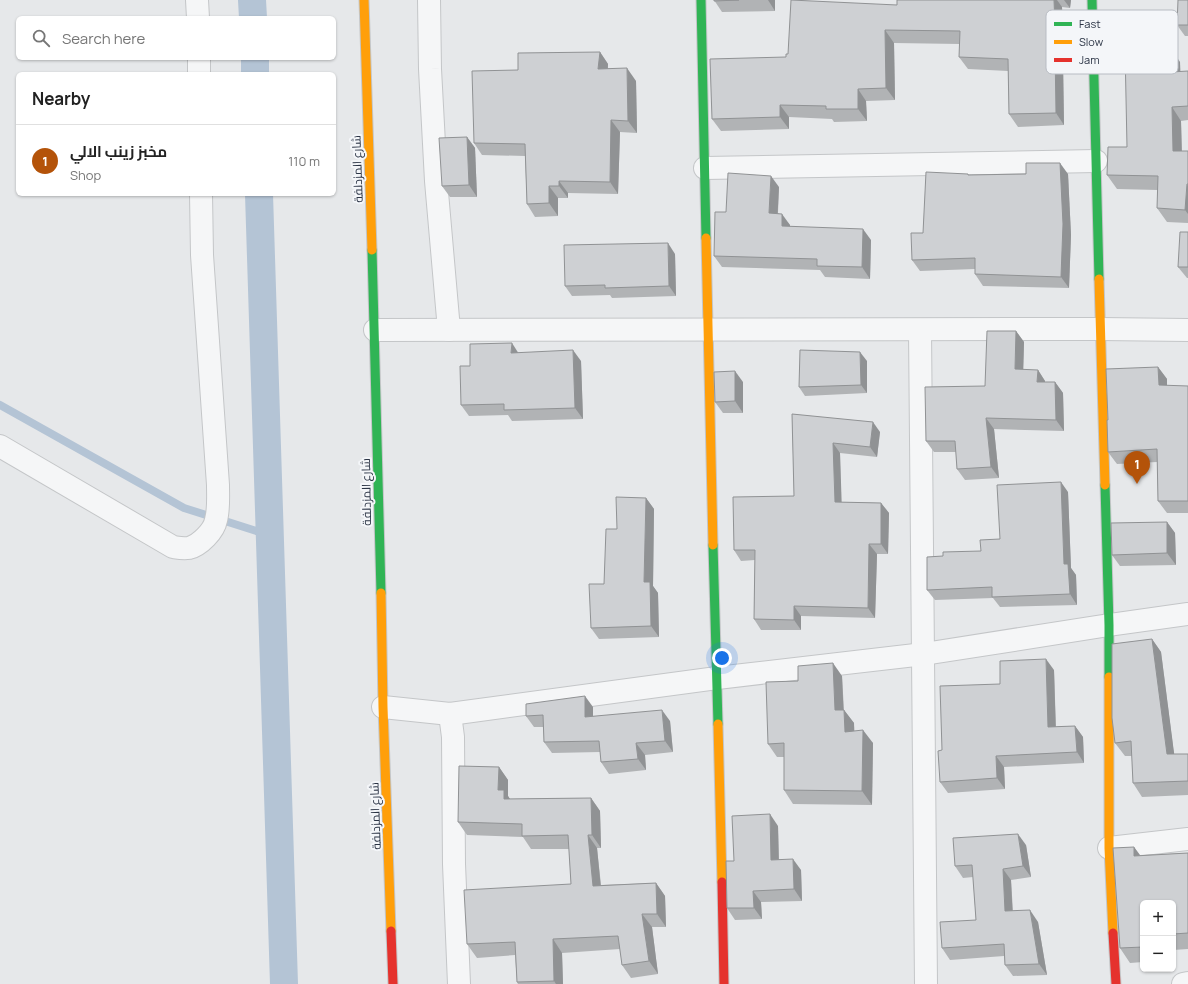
<!DOCTYPE html>
<html lang="en">
<head>
<meta charset="utf-8">
<style>
  :root { --surface:#fff; --page:#f2f2f2; --text:#222; --muted:#767676; --line:#e0e0e0; --accent:#b45309 }
  body { margin:0; font-family:Manrope,Cairo,sans-serif; background:var(--page); color:var(--text) }
  .controls { position:absolute; right:12px; bottom:12px; display:grid; overflow:hidden; border-radius:6px; box-shadow:0 1px 3px #0004 }
  .controls button { width:36px; height:36px; display:grid; place-items:center; padding:0; border:0; border-bottom:1px solid var(--line); background:var(--surface); color:var(--text); font:20px sans-serif }
  .you { position:absolute; left:722px; top:658px; width:14px; height:14px; margin:-10px; border:3px solid #fff; border-radius:50%; background:#1a73e8; box-shadow:0 0 0 6px #1a73e833 }
  .badge { display:grid; place-items:center; width:26px; height:26px; border-radius:50%; background:var(--accent); color:#fff; font-size:13px; font-weight:700 }
  .pin { position:absolute; translate:-50% -33px; filter:drop-shadow(0 1px 2px #0008) }
  .pin::after { content:''; position:absolute; top:21px; width:14px; height:12px; background:inherit; clip-path:polygon(0 0,100% 0,50% 100%) }
  .list { margin:0; padding:0; list-style:none }
  h2 { display:flex; justify-content:space-between; align-items:center; height:52px; margin:0; padding:0 16px; font-size:17px }
  h2 small { font-size:13px; font-weight:400; color:var(--muted) }
  .list li { display:grid; grid-template-columns:26px 1fr auto; gap:12px; align-items:center; box-sizing:border-box; height:72px; padding:0 16px; border-top:1px solid var(--line) }
  .list b { display:block; font-size:15px; white-space:nowrap }
  .list p { margin:0; font-size:13px; white-space:nowrap; color:var(--muted) }
  .list em { font-size:13px; font-style:normal; color:var(--muted) }
  .icon { flex:none; width:22px; height:22px; fill:none; stroke:currentColor; stroke-width:2; stroke-linecap:round; stroke-linejoin:round }
  .map { position:relative; flex:none; width:1188px; height:984px; overflow:hidden }
  .search { position:absolute; background:var(--surface); box-shadow:0 1px 3px #0004; left:16px; top:16px; width:320px; height:44px; display:flex; align-items:center; gap:10px; box-sizing:border-box; padding:0 14px; border-radius:6px; color:var(--muted); font-size:15px }
  .panel { position:absolute; background:var(--surface); box-shadow:0 1px 3px #0004; left:16px; top:72px; width:320px; height:124px; border-radius:6px }
  .map>svg:first-child { display:block }
  .lines { fill:none; stroke-linecap:round; stroke-linejoin:round }
  .stream { stroke:#b4c4d5; stroke-width:8 }
  .canal { stroke:#b4c4d5; stroke-width:28 }
  .street-casing { stroke:#c4c6c8; stroke-width:24 }
  .fast-casing { stroke:#c4c6c8; stroke-width:11 }
  .slow-casing { stroke:#c4c6c8; stroke-width:11 }
  .jam-casing { stroke:#c4c6c8; stroke-width:11 }
  .street { stroke:#f5f6f7; stroke-width:22 }
  .fast { stroke:#30b455; stroke-width:9 }
  .slow { stroke:#ff9f0a; stroke-width:9 }
  .jam { stroke:#e5322d; stroke-width:9 }
  .wall { fill:#b1b3b5 }
  .shaded-wall { fill:#909294 }
  .building { fill:#ced0d3; stroke:#909294 }
  .labels { text-anchor:middle; dominant-baseline:central; stroke-width:4; stroke-linejoin:round; paint-order:stroke }
  .street-label { font-size:12px; fill:#2b3445; stroke:#f4f6f9 }
  .key { fill:#f4f6f9; stroke:#b8bcc3; stroke-width:1 }
  .key-label { font-size:11px; fill:#2b3445 }
</style>
</head>
<body>
<div class="map">
<svg width="1188" height="984" viewBox="0 0 1188 984">
  <rect width="100%" height="100%" fill="#e6e8ea"/>
  <g class="lines">
    <!-- stream -->
    <path class="stream" d="M0,405l184,103 85,27"/>
    <!-- canal -->
    <g class="canal">
      <path d="M252,0l1,18"/>
      <path d="M255,58v16"/>
      <path d="M259,194l25,790"/>
    </g>
    <defs>
      <g id="street">
        <path d="M197,0l1,18"/>
        <path d="M429,0l1,69 6,112 13,149"/>
        <path d="M199,58v16"/>
        <path d="M705,168l391,-7"/>
        <path d="M375,330l725,-1 88,1"/>
        <path d="M920,330l6,654"/>
        <path d="M0,446l173,101c6,1 10,2 16,1 11,-3 25,-17 27,-28 3,-11 2,-23 2,-35l-16,-230 -1,-61"/>
        <path d="M383,707l67,7 267,-36 207,-24 185,-29 79,-11"/>
        <path d="M450,714l3,23 1,127 5,120"/>
        <path d="M1109,848l79,-9"/>
        <path d="M1183,984l5,-1"/>
      </g>
      <g id="fast">
        <path d="M701,0l5,238"/>
        <path d="M1092,0l7,279"/>
        <path d="M372,250l9,343"/>
        <path d="M1105,485l4,140v52"/>
        <path d="M713,545l5,179"/>
      </g>
      <g id="slow">
        <path d="M364,0l8,250"/>
        <path d="M706,238l7,307"/>
        <path d="M1099,279l6,206"/>
        <path d="M381,593l2,114 8,224"/>
        <path d="M1109,677v171l4,85"/>
        <path d="M718,724l4,158"/>
      </g>
      <g id="jam">
        <path d="M722,882l2,102"/>
        <path d="M391,931l2,53"/>
        <path d="M1113,933l3,51"/>
      </g>
    </defs>
    <!-- street casing -->
    <use href="#street" class="street-casing"/>
    <!-- fast casing -->
    <use href="#fast" class="fast-casing"/>
    <!-- slow casing -->
    <use href="#slow" class="slow-casing"/>
    <!-- jam casing -->
    <use href="#jam" class="jam-casing"/>
    <!-- street -->
    <use href="#street" class="street"/>
    <!-- fast -->
    <use href="#fast" class="fast"/>
    <!-- slow -->
    <use href="#slow" class="slow"/>
    <!-- jam -->
    <use href="#jam" class="jam"/>
  </g>
  <!-- wall -->
  <g class="wall">
    <path d="M714,0h61v11l-53,1z"/>
    <path d="M897,0h174l-1,8 -8,-1 2,55h-1l1,63 -46,2 -9,-13 -1,-43 -40,-2 -9,-12 1,-13 -66,-1 1,57 -29,1 1,20 -33,1 -2,-3 -43,-2v12l-68,2 -9,-12 74,-62 2,-3 109,-49z"/>
    <path d="M1188,0v36h-3l-8,-11z"/>
    <path d="M600,52l8,12v5l28,12 1,52 -17,-1 -2,62 -50,-1v5h-10v18l-23,1 -8,-13 -2,-48 -43,-1 -8,-12 44,-73z"/>
    <path d="M1180,62v10l8,-1v49l-7,1 1,30h6v72l-21,-1 -10,-14 1,-18 -41,-1 -10,-14 20,-28z"/>
    <path d="M467,137l8,11 2,49h-27l-8,-11z"/>
    <path d="M1068,174l3,61 -2,53 -86,-2 -8,-12v-5l-55,2 -8,-11 11,-27 46,-58z"/>
    <path d="M779,187l-1,26 12,12v1l81,14 -1,39 -45,-2 -5,-7 -98,-3 -8,-11 12,-44z"/>
    <path d="M1188,232v46h-1l-9,-11z"/>
    <path d="M675,254l1,42 -64,2 -2,-3 -38,1 -7,-10z"/>
    <path d="M1016,331l8,11 -1,28h15l7,11v1h10l8,11 1,38 -70,-2 5,49 -34,2 -8,-11 -1,-17h-22l-8,-11 59,-55z"/>
    <path d="M519,353l62,8 2,58 -71,2 -4,-6 -39,1 -8,-11 9,-39z"/>
    <path d="M867,361v32l-62,3 -6,-9z"/>
    <path d="M1158,367l9,12v7h21v127h-21l-9,-12 -1,-39 -40,2 -9,-12v-32z"/>
    <path d="M743,382v31h-20l-8,-11z"/>
    <path d="M792,414l88,18 -3,25 -37,-4 1,49 40,1 8,10 -1,41h-11l-2,64 -74,-2v14h-40l-7,-11 1,-59 -14,1 -7,-11 60,-54z"/>
    <path d="M1068,492l3,76 5,7 1,30 -77,2 -7,-9 -58,2 -8,-10 16,-34 38,-5 19,-12z"/>
    <path d="M646,498l8,11 -1,77 5,7 1,44 -60,2 -8,-11 13,-44 13,-55z"/>
    <path d="M1167,522l8,11 1,32 -56,1 -8,-11z"/>
    <path d="M1152,639l9,13 13,102h14v41l-46,2 -9,-14 -1,-27h-7l-10,-13z"/>
    <path d="M1054,670l2,57 19,-1 8,11 1,26 -80,4 1,22 -57,4 -8,-11 60,-98z"/>
    <path d="M842,676l2,34 10,13v8l19,12 -1,62 -79,-1 -9,-14v-33h-7l-9,-13 30,-63z"/>
    <path d="M593,707v9l77,5 3,31 -28,3 1,15 -37,4 -8,-12 -1,-10 -48,1 -8,-11 -1,-15h-9l-8,-11z"/>
    <path d="M499,767l9,13v16l2,3 81,-1 9,13 1,37h-4l4,37 55,-2 9,13 1,31h-14l6,47 -27,4 -9,-13 -2,-16 -58,4 1,31h-45l-1,-2 -2,-27 -38,3 -10,-14 104,-60 -2,-35h-38l-8,-12 -56,-2 -9,-13z"/>
    <path d="M778,826l1,33 22,11 1,31 -41,1 1,17 -27,1 -8,-12 7,-47z"/>
    <path d="M1026,845l5,32 -20,3 2,31 25,11 9,53 -34,1 -8,-11 -1,-9 -54,4 -8,-12 34,-28 -3,-43 -10,1 -8,-12z"/>
    <path d="M1134,847l6,8 48,-2v96l-15,1v-47h-30v59l-13,1 -10,-15z"/>
  </g>
  <!-- shaded-wall -->
  <g class="shaded-wall">
    <path d="M768,0h7v11z"/>
    <path d="M1054,0h3l5,7 2,55 -8,-12z"/>
    <path d="M1064,0h7l-1,8z"/>
    <path d="M885,30l9,13 1,57 -9,-12z"/>
    <path d="M1171,48l9,14 1,24 -10,-14z"/>
    <path d="M1055,50l8,12 1,63 -8,-12z"/>
    <path d="M600,52l8,12 -1,17 -9,-12z"/>
    <path d="M627,68l9,13 1,52 -9,-12z"/>
    <path d="M858,89l8,12 1,20 -9,-12z"/>
    <path d="M780,105l9,12v12l-9,-12z"/>
    <path d="M1172,107l9,14 1,43 -9,-13z"/>
    <path d="M611,120l9,12 -2,62 -8,-12z"/>
    <path d="M467,137l8,11 2,49 -8,-12z"/>
    <path d="M1060,163l8,11 3,61 -2,53 -8,-11z"/>
    <path d="M771,176l8,11 -2,38 -8,-12z"/>
    <path d="M559,181l9,12v5l-9,-12z"/>
    <path d="M1187,184l1,2v28l-3,-4z"/>
    <path d="M549,186l9,12v18l-9,-13z"/>
    <path d="M782,214l8,11v12l-8,-11z"/>
    <path d="M863,229l8,11 -1,39 -8,-12z"/>
    <path d="M668,243l7,11 1,42 -7,-10z"/>
    <path d="M1016,331l8,11 -1,38 -8,-11z"/>
    <path d="M512,343l7,11 -8,-1z"/>
    <path d="M573,350l8,11 2,58 -8,-11z"/>
    <path d="M860,352l7,9v32l-6,-8z"/>
    <path d="M1158,367l9,12v18l-8,-12z"/>
    <path d="M1038,370l7,11v13l-8,-12z"/>
    <path d="M735,371l8,11v31l-8,-12z"/>
    <path d="M1055,382l8,11 1,38 -8,-11z"/>
    <path d="M986,418l8,11 5,49 -8,-11z"/>
    <path d="M873,422l7,10 -3,25 -7,-10z"/>
    <path d="M833,443l7,10 2,59 -7,-10z"/>
    <path d="M1061,482l7,10 3,76 5,7 1,30 -7,-11 -6,-30z"/>
    <path d="M646,498l8,11 -1,77 5,7 1,44 -8,-11 -7,-44z"/>
    <path d="M881,503l8,10 -1,41 -7,-10z"/>
    <path d="M1167,522l8,11 1,32 -9,-12z"/>
    <path d="M869,544l8,10 -2,64 -7,-10z"/>
    <path d="M794,606l7,10v14l-7,-10z"/>
    <path d="M1152,639l9,13 15,116 -9,-14z"/>
    <path d="M1046,659l8,11 2,68 -8,-11z"/>
    <path d="M833,663l9,13 2,47 -9,-13z"/>
    <path d="M585,696l8,11v22l-8,-12z"/>
    <path d="M662,710l8,11 3,31 -8,-11z"/>
    <path d="M844,710l10,13 1,22 -10,-13z"/>
    <path d="M1075,726l8,11 1,26 -7,-11z"/>
    <path d="M863,730l10,13 -1,62 -10,-14z"/>
    <path d="M636,743l9,12 1,15 -8,-11z"/>
    <path d="M996,756l8,11 1,22 -8,-11z"/>
    <path d="M499,767l9,13v16l5,8v8l-15,-22z"/>
    <path d="M591,798l9,13 1,37 -9,-13z"/>
    <path d="M770,814l8,12 1,45 -8,-11z"/>
    <path d="M1018,834l8,11 5,32 -8,-11z"/>
    <path d="M588,835l9,13 5,51 -9,-13z"/>
    <path d="M1134,847l10,14 -10,-5z"/>
    <path d="M793,859l8,11 1,31 -8,-12z"/>
    <path d="M1003,869l8,11 2,43 -8,-12z"/>
    <path d="M656,883l9,13 1,31 -9,-13z"/>
    <path d="M753,891l8,11 1,17 -8,-11z"/>
    <path d="M1030,910l8,12 9,53 -8,-11z"/>
    <path d="M642,914l10,13 6,47 -9,-13z"/>
    <path d="M553,939l9,14 1,31h-7l-2,-3z"/>
  </g>
  <!-- building -->
  <g class="building">
    <path d="M714,0h25l-25,1z"/>
    <path d="M791,0l106,5v-5h157l2,50h-1l1,63 -47,1 -1,-55 -49,-2 1,-26 -75,-1 1,58 -28,1v20h-32v-3l-46,-1v12l-68,2 -2,-60 76,-2v-3h2z"/>
    <path d="M1178,0h10v25h-11z"/>
    <path d="M1171,48v24l17,-1v35l-16,1 1,44h15v33h-1l-2,26 -28,-2 1,-32 -51,-1 1,-28h19l-2,-98z"/>
    <path d="M600,52l-2,17 29,-1 1,53 -17,-1 -1,62 -51,-1v5h-10v17l-22,1 -2,-60 -51,-1 -2,-72 46,-1v-17z"/>
    <path d="M467,137l2,48 -27,1 -3,-48z"/>
    <path d="M1026,163h34l3,61 -2,53 -86,-3v-16l-63,2 -1,-27h12l3,-61 42,2v1l58,-1z"/>
    <path d="M728,173l43,3 -2,37 13,1v12l81,3 -1,38 -45,-1v-7l-103,-3 1,-44h11z"/>
    <path d="M1180,232h8v35h-10z"/>
    <path d="M668,243l1,43 -64,2v-3l-40,1 -1,-41z"/>
    <path d="M987,331h29l-1,38 23,1 -1,12h18l1,38 -70,-2 5,49 -34,2 -2,-28h-29l-1,-54 60,-1z"/>
    <path d="M512,343l-1,10 62,-3 2,58 -71,2v-6l-43,1 -1,-39h10v-22z"/>
    <path d="M800,350l60,2 1,33 -62,2z"/>
    <path d="M1158,367l1,18 29,1v115h-30l-1,-52 -49,3 -1,-32h1l-2,-51z"/>
    <path d="M735,371v30l-20,1 -1,-30z"/>
    <path d="M792,414l81,8 -3,25 -37,-4 2,59 46,1v41h-12l-1,64 -74,-2v14l-40,-1 1,-69h-21l-1,-53 61,-1z"/>
    <path d="M1061,482l3,82h4l2,30 -78,3v-10l-65,3v-33l16,-1v-4l38,-1 -1,-11 20,-1 -3,-54z"/>
    <path d="M616,497l30,1 -2,84h6l1,44 -60,2 -2,-44h15l2,-55h11z"/>
    <path d="M1167,522v31l-55,2 -1,-32z"/>
    <path d="M1152,639l15,115h21v27l-55,2 -2,-42 -16,2 -3,-25v-74z"/>
    <path d="M1046,659l2,68 27,-1 2,26 -81,4 1,22 -57,4 -2,-31 4,-1 -2,-64 60,-2v-23z"/>
    <path d="M833,663l2,47h9l1,22 18,-2 -1,61 -78,-1v-47l-16,1 -2,-62 32,-1v-15z"/>
    <path d="M585,696v21l77,-7 3,31 -29,2 2,16 -37,3 -2,-21 -55,1 -1,-27 -17,1v-12z"/>
    <path d="M459,766l40,1 -1,23h6v9l87,-1 1,37h-4l5,51 63,-3 1,31h-15l7,47 -27,4 -4,-29 -65,3 1,42 -37,1 -2,-40 -48,2 -3,-54 107,-6 -3,-49 -46,1v-12l-64,-2z"/>
    <path d="M770,814l1,46 22,-1 1,30 -41,2 1,17h-27l-1,-47h8l-2,-45z"/>
    <path d="M1018,834l5,32 -20,3 2,42 25,-1 9,54 -34,1 -1,-21 -62,4 -2,-26 36,-2 -4,-55 -17,1 -2,-28z"/>
    <path d="M1134,847v9l54,-3v80l-15,1v-31h-30v44l-23,1 -7,-100z"/>
  </g>
  <g class="labels">
    <!-- street labels -->
    <g class="street-label">
      <text transform="translate(357 169) rotate(-92)">شارع المزدلفة</text>
      <text transform="translate(366 492) rotate(-91)">شارع المزدلفة</text>
      <text transform="translate(375 816) rotate(-92)">شارع المزدلفة</text>
    </g>
  </g>
  <!-- legend -->
  <rect x="1046" y="10" width="132" height="64" rx="6" class="key"/>
  <rect x="1054" y="22" width="18" height="4" fill="#30b455"/>
  <rect x="1054" y="40" width="18" height="4" fill="#ff9f0a"/>
  <rect x="1054" y="58" width="18" height="4" fill="#e5322d"/>
  <g class="key-label">
    <text x="1079" y="28">Fast</text>
    <text x="1079" y="46">Slow</text>
    <text x="1079" y="64">Jam</text>
  </g>
</svg>
<div class="controls">
<button>+</button>
<button>−</button>
</div>
<div class="you"></div>
<div class="pin badge" style="left:1137px;top:484px">1</div>
<div class="search"><svg class="icon" aria-label="search" viewBox="0 0 24 24"><circle cx="10" cy="10" r="6"/><path d="M15 15l6 6"/></svg>Search here</div>
<section class="panel">
<h2>Nearby<small></small></h2>
<ul class="list">
<li><span class="badge">1</span><div><b>مخبز زينب الالي</b><p>Shop</p></div><em>110 m</em></li>
</ul>
</section>
</div>
</body>
</html>
